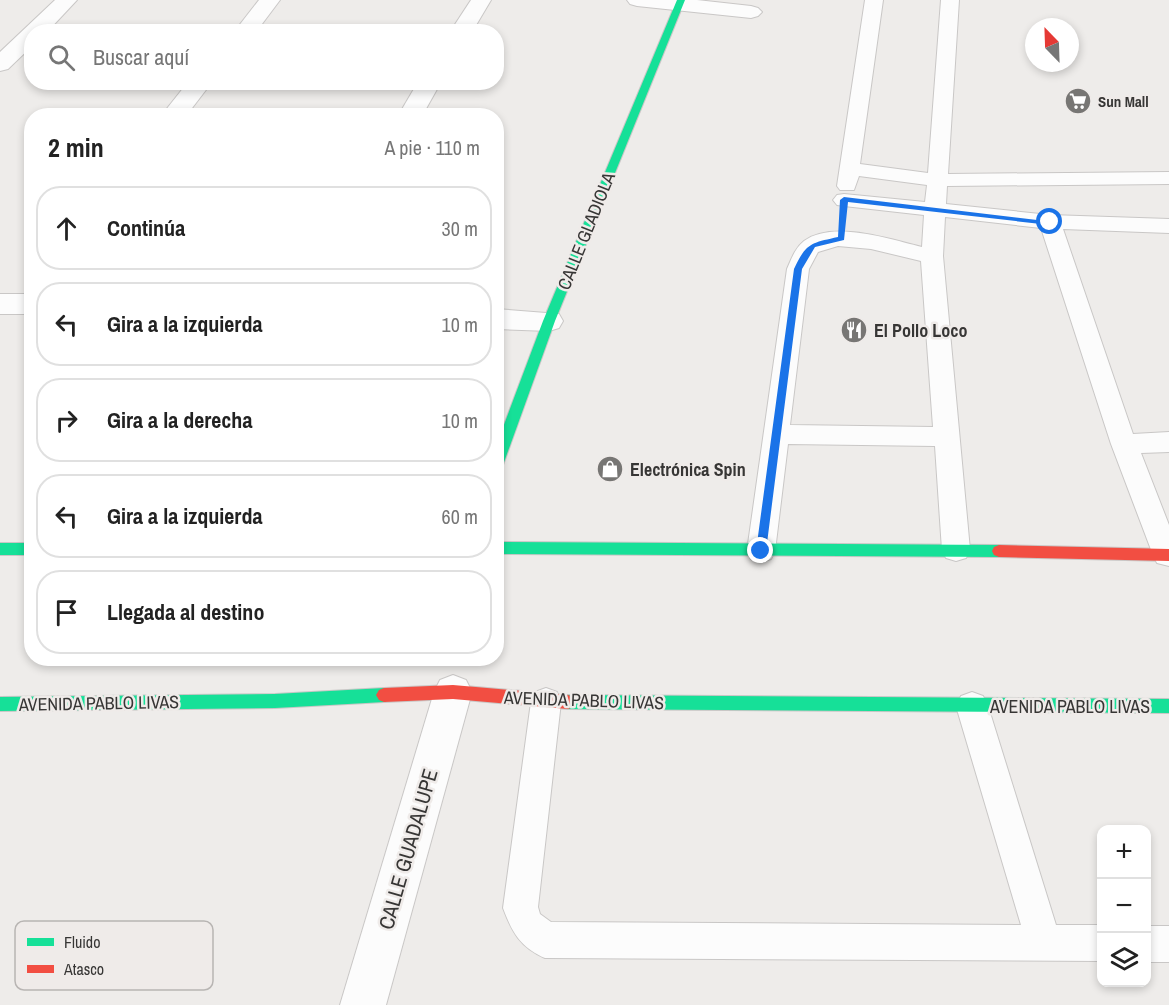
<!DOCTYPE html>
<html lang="es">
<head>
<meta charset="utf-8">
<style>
  :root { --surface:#fff; --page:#f2f2f2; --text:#222; --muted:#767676; --line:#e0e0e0 }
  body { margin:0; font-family:"Archivo Narrow",sans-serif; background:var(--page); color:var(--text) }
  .controls { position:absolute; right:18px; bottom:18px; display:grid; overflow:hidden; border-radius:12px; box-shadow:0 3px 9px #0003 }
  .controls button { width:54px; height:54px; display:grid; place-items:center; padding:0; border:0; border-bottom:2px solid var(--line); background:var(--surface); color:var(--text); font:30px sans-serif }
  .compass { position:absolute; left:1025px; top:18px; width:54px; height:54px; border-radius:50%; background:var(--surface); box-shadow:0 3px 9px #0003; rotate:337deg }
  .stop { position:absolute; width:18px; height:18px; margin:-14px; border:4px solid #1a73e8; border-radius:50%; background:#fff }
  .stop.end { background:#1a73e8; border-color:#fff; box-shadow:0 2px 6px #0008 }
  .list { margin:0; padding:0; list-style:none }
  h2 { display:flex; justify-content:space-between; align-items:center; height:78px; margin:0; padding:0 24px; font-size:26px }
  h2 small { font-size:20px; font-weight:400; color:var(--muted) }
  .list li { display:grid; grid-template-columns:39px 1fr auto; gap:18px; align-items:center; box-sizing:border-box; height:84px; margin:0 12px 12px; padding:0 12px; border:2px solid var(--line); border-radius:24px }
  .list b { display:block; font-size:22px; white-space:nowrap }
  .list em { font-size:20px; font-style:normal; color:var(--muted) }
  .icon { flex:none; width:33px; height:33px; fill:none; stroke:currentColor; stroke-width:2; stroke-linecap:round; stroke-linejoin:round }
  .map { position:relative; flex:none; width:1169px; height:1005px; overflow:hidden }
  .search { position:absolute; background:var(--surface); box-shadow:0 3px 9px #0003; left:24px; top:24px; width:480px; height:66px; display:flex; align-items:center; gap:15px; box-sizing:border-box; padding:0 21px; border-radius:24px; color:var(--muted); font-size:22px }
  .panel { position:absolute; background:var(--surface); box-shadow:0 3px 9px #0003; left:24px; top:108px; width:480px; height:558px; border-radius:24px }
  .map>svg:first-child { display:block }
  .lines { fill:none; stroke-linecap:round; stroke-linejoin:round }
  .lane-casing { stroke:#c9c7c6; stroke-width:2 }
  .street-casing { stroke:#c9c7c6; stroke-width:2 }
  .fast-casing { stroke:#c9c7c6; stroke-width:2 }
  .jam-casing { stroke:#c9c7c6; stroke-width:2 }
  .lane { fill:#fcfcfc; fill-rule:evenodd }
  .street { fill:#fcfcfc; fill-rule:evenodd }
  .fast { fill:#16e098; fill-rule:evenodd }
  .jam { fill:#f24e42; fill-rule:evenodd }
  .route { fill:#1a73e8 }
  .labels { text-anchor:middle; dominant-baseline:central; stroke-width:5; stroke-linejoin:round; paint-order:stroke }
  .far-poi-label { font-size:15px; font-weight:bold; fill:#373635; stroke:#efebe9; text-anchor:start }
  .street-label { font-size:18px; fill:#373635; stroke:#efebe9 }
  .poi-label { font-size:18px; font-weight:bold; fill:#373635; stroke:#efebe9; text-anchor:start }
  .near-street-label { font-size:21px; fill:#373635; stroke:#efebe9 }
  .key { fill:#efebe9; stroke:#b8b5b3; stroke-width:1.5 }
  .key-label { font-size:16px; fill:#373635 }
</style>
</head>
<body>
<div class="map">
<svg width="1169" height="1005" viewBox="0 0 1169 1005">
  <rect width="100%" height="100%" fill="#eeecea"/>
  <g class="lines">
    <defs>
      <g id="lane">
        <path d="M865,0h18l-23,164 68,9 13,-173h18l-11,174 221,-2v12l-222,2 -1,18 104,11 119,4v14l-106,-4 70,205 36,-2v20l-28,1 28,72v41l-12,-3 -4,-8 -42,-111 -70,-216 -96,-11 -2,39 27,294 -4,8 -10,3 -10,-3 -4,-8 -7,-104 -147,-2 -13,107 -4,8 -10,3 -10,-3 -4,-8 40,-282c4,-9 8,-21 17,-28 28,-21 86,-2 118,6l2,-32 -80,-9 -7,-1 -4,-5 4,-5 7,-1 81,8 2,-17 -68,-9 -5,14h-14l-3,-4zM838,246l33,3 50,12 12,166 -143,-2 19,-156 9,-17z"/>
        <path d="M546,688l11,4 4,10 -23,205 2,7 11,8 470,3 -65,-219 5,-10 11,-4 11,4 5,10 68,219h46v36l-557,-3c-25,-11 -33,-26 -42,-50l28,-206 4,-10z"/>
        <rect x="1146" y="926" width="23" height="36"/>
      </g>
      <g id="street">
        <path d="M55,0h22l-30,32h-15v14l-24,23 -8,2v-19z"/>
        <path d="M259,0h21l-24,32h-22z"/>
        <path d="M471,0h20l-19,32h-22z"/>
        <path d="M627,0h70l54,6 7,2 4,4 -4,4 -7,2 -114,-12 -7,-2z"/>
        <path d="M188,82h24l-26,34h-25z"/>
        <path d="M418,82h23l-19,34h-24z"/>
        <rect x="0" y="294" width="32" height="20"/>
        <path d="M496,309l63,5 4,7 -4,7 -10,3 -53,-2z"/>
        <path d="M453,675l13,5 6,12 -86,313h-46l94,-313 6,-12z"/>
      </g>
      <g id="fast">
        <path d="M677,0h8l-130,321 -52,144 -7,5v-24l47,-125z"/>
        <path d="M496,542l503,3 5,2 2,4 -2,4 -5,2 -503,-3z"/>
        <rect x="0" y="543" width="32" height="12"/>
        <path d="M384,688l5,2 3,5 -3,5 -5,2 -109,6 -275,3v-14l275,-3z"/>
        <path d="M568,695l601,4v14l-601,-4 -5,-2 -3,-5 3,-5z"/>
      </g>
      <g id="jam">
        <path d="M999,545l170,4v12l-170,-4 -5,-2 -2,-4 2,-4z"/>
        <path d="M453,685l115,10 5,2 3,5 -3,5 -5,2 -115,-10 -69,3 -5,-2 -3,-5 3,-5 5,-2z"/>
      </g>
    </defs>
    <!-- lane casing -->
    <use href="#lane" class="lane-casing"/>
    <!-- street casing -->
    <use href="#street" class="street-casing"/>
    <!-- fast casing -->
    <use href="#fast" class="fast-casing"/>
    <!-- jam casing -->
    <use href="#jam" class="jam-casing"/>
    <!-- lane -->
    <use href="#lane" class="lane"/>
    <!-- street -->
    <use href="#street" class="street"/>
    <!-- fast -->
    <use href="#fast" class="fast"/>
    <!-- jam -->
    <use href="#jam" class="jam"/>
  </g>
  <!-- route -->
  <path class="route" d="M844,197l210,25 -4,3 -202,-23 -4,38 -29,7 -13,22 -36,282 -5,4 -5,-4 38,-282c12,-26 17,-26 44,-32l2,-37z"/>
  <!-- icons -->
  <defs>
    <symbol id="supermarket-disc" viewBox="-11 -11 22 22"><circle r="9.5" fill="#777674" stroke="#efebe9"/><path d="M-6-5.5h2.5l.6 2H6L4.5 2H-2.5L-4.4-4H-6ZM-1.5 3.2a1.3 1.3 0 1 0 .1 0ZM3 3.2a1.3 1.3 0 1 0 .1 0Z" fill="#fff"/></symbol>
    <symbol id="restaurant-disc" viewBox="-11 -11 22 22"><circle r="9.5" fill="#777674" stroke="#efebe9"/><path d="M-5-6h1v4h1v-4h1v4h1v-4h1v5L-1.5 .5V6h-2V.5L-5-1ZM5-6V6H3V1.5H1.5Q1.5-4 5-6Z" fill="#fff"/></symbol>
    <symbol id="shop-disc" viewBox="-11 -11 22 22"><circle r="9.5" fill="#777674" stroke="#efebe9"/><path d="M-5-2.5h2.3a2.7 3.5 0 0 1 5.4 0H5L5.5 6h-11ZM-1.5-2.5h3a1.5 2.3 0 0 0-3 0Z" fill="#fff"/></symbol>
  </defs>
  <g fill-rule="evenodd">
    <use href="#supermarket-disc" x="1063" y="86" width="30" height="30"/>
    <use href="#restaurant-disc" x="839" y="315" width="30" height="30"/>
    <use href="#shop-disc" x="595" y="454" width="30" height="30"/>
  </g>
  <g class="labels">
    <!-- far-poi labels -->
    <g class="far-poi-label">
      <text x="1098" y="101">Sun Mall</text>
    </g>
    <!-- street labels -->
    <g class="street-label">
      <text transform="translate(586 231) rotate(-68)">CALLE GLADIOLA</text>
      <text transform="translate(584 700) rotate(2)">AVENIDA PABLO LIVAS</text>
      <text transform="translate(99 703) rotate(-1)">AVENIDA PABLO LIVAS</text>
      <text x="1070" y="706">AVENIDA PABLO LIVAS</text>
    </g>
    <!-- poi labels -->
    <g class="poi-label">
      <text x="874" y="330">El Pollo Loco</text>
      <text x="630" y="469">Electrónica Spin</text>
    </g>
    <!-- near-street labels -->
    <g class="near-street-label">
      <text transform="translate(408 849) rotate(-74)">CALLE GUADALUPE</text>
    </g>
  </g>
  <!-- legend -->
  <rect x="15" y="921" width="198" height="69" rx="9" class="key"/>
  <rect x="27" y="938" width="27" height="8" fill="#16e098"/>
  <rect x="27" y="965" width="27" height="8" fill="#f24e42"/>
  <g class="key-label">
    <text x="64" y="948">Fluido</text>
    <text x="64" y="975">Atasco</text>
  </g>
</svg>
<div class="controls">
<button>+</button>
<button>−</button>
<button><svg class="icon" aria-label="layers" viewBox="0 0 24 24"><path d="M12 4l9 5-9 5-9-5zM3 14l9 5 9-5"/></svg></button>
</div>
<svg class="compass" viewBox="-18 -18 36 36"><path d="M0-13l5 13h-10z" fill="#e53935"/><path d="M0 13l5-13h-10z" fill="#767676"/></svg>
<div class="stop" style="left:1050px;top:222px"></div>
<div class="stop end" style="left:761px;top:551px"></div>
<div class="search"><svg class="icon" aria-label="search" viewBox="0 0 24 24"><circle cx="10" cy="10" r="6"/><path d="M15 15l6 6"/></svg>Buscar aquí</div>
<section class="panel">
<h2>2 min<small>A pie · 110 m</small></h2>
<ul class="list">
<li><svg class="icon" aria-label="ahead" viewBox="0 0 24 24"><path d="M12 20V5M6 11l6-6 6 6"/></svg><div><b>Continúa</b></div><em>30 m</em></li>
<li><svg class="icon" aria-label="left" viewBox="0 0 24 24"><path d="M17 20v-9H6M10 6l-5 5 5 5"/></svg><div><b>Gira a la izquierda</b></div><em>10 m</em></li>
<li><svg class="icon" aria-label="right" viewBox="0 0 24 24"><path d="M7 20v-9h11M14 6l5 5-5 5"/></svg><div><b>Gira a la derecha</b></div><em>10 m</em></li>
<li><svg class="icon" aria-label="left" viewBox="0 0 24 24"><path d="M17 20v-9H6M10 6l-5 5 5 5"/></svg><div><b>Gira a la izquierda</b></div><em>60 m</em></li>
<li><svg class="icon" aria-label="arrive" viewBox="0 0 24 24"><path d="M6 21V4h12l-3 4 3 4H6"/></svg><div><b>Llegada al destino</b></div></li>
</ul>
</section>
</div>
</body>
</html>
